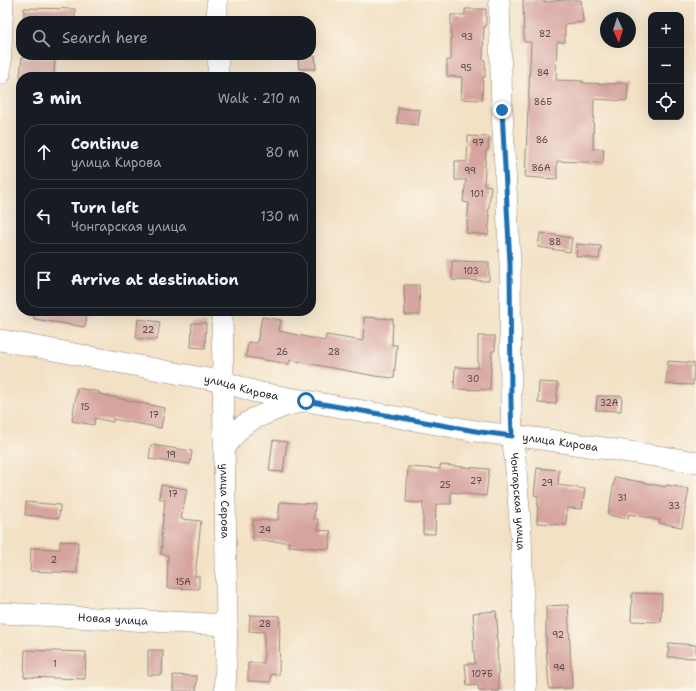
<!DOCTYPE html>
<html lang="en">
<head>
<meta charset="utf-8">
<style>
  :root { --surface:#171b24; --page:#242831; --text:#f1f3f6; --muted:#9ea1a6; --line:#363941 }
  body { margin:0; font-family:"Shantell Sans",sans-serif; background:var(--page); color:var(--text) }
  .controls { position:absolute; right:12px; top:12px; display:grid; overflow:hidden; border-radius:8px; box-shadow:0 4px 16px #0002 }
  .controls button { width:36px; height:36px; display:grid; place-items:center; padding:0; border:0; border-bottom:1px solid var(--line); background:var(--surface); color:var(--text); font:20px sans-serif }
  .compass { position:absolute; left:600px; top:12px; width:36px; height:36px; border-radius:50%; background:var(--surface); box-shadow:0 4px 16px #0002; rotate:176deg }
  .stop { position:absolute; width:12px; height:12px; margin:-9px; border:3px solid #1f6fb2; border-radius:50%; background:#fff }
  .stop.end { background:#1f6fb2; border-color:#fff; box-shadow:0 1px 4px #0008 }
  .list { margin:0; padding:0; list-style:none }
  h2 { display:flex; justify-content:space-between; align-items:center; height:52px; margin:0; padding:0 16px; font-size:17px }
  h2 small { font-size:13px; font-weight:400; color:var(--muted) }
  .list li { display:grid; grid-template-columns:26px 1fr auto; gap:12px; align-items:center; box-sizing:border-box; height:56px; margin:0 8px 8px; padding:0 8px; border:1px solid var(--line); border-radius:16px }
  .list b { display:block; font-size:15px; white-space:nowrap }
  .list p { margin:0; font-size:13px; white-space:nowrap; color:var(--muted) }
  .list em { font-size:13px; font-style:normal; color:var(--muted) }
  .icon { flex:none; width:22px; height:22px; fill:none; stroke:currentColor; stroke-width:2; stroke-linecap:round; stroke-linejoin:round }
  .map { position:relative; flex:none; width:696px; height:691px; overflow:hidden }
  .search { position:absolute; background:var(--surface); box-shadow:0 4px 16px #0002; left:16px; top:16px; width:300px; height:44px; display:flex; align-items:center; gap:10px; box-sizing:border-box; padding:0 14px; border-radius:16px; color:var(--muted); font-size:15px }
  .panel { position:absolute; background:var(--surface); box-shadow:0 4px 16px #0002; left:16px; top:72px; width:300px; height:244px; border-radius:16px }
  .map>svg:first-child { display:block }
  .building { fill:#d6a39e }
  .lines { fill:none; stroke-linecap:round; stroke-linejoin:round }
  .minor-casing { stroke:#8f8678; stroke-width:22 }
  .minor { stroke:#fff; stroke-width:21 }
  .route { stroke:#1f6fb2; stroke-width:5 }
  .labels { text-anchor:middle; dominant-baseline:central; stroke-width:4; stroke-linejoin:round; paint-order:stroke }
  .number-label { font-size:9px; fill:#564948 }
  .street-label { font-size:11px; fill:#2b2b2b; stroke:#fbf7ec }
</style>
</head>
<body>
<div class="map">
<svg width="696" height="691" viewBox="0 0 696 691">
  <rect width="100%" height="100%" fill="#fbf7ec"/>
  <filter id="ink" filterUnits="userSpaceOnUse"><feTurbulence type="fractalNoise" baseFrequency=".025" numOctaves="2"/><feDisplacementMap in="SourceGraphic" scale="8" xChannelSelector="R" yChannelSelector="G"/><feConvolveMatrix kernelMatrix="1 2 1 2 8 2 1 2 1" color-interpolation-filters="sRGB"/></filter>
  <filter id="wash" filterUnits="userSpaceOnUse"><feTurbulence type="fractalNoise" baseFrequency=".012" numOctaves="4" result="noise"/><feDisplacementMap in="SourceGraphic" scale="16" xChannelSelector="R" yChannelSelector="G"/><feGaussianBlur stdDeviation="0.9" result="paint"/><feColorMatrix in="noise" values="0 0 0 0 0 0 0 0 0 0 0 0 0 0 0 0 0 1.4 0 .05"/><feComposite in="paint" operator="in"/></filter>
  <g filter="url(#wash)">
    <rect width="100%" height="100%" fill="#f3e1c5"/>
    <g id="blocks">
      <!-- building -->
      <g class="building">
        <path d="M523,0h20l1,2 22,-2h15l2,22 -18,2v18h-8l-1,38 27,1v2l33,1v-1h12l-1,18 -33,-2 -1,50h11l-1,14 -46,-2v18l-32,-2 6,-135h-7z"/>
        <path d="M24,8l51,1v12h-51z"/>
        <path d="M465,9h21v18h-2l-1,33h2v17h-2l-1,23 -21,-1 1,-22 -15,-1v-16h4v-45h14z"/>
        <path d="M298,56h17l1,13h-17z"/>
        <path d="M22,57l33,2 -1,18h-34z"/>
        <path d="M398,108l22,2 -2,15 -21,-2z"/>
        <path d="M468,136l21,1 -1,13h-2l-2,35 7,1 -3,30h2l-2,19 -22,-2 3,-30 -6,-1 3,-22h-11v-19l12,1z"/>
        <path d="M540,233l32,5 -2,14 -32,-5z"/>
        <path d="M577,244l24,2 -2,13 -23,-3z"/>
        <path d="M452,261l37,1v19l-37,-1z"/>
        <path d="M404,285h15l1,30h-15z"/>
        <path d="M35,311h53l-3,16 -51,-8z"/>
        <path d="M262,317l19,3 -2,11 46,10 1,-6 37,6 1,-24 29,2 -1,26h5l-3,33 -19,-2 -85,-16 -1,4 -43,-7 2,-15 9,1z"/>
        <path d="M138,319l22,3 -3,18 -21,-2z"/>
        <path d="M192,323h14l-1,25 -14,-1z"/>
        <path d="M478,336h17v15h-3l-2,39 -36,-1 1,-22 23,1z"/>
        <path d="M668,361l26,2 -1,22 -27,-1z"/>
        <path d="M539,382l19,1 -2,21 -18,-1z"/>
        <path d="M77,388l22,4v2l41,9 25,5 -4,20 -48,-9v3l-18,-4 -1,7 -22,-4z"/>
        <path d="M597,396h25l-1,15 -25,-1z"/>
        <path d="M273,440l14,2 -4,30 -14,-1z"/>
        <path d="M151,445l41,6 -2,13 -41,-5z"/>
        <path d="M440,465l49,4 -3,27 -35,-4v12h-15l-1,30h-12v-31l-17,-1 2,-35 32,2z"/>
        <path d="M537,468l22,2 -1,15 27,4 -3,20 -15,-1 -1,17 -29,-2 1,-27 -4,-1z"/>
        <path d="M615,477l51,10v-2l23,4 -7,38 -23,-4 1,-3 -31,-6 -1,5 -20,-4z"/>
        <path d="M161,485l26,4 -6,30 20,2 -6,55h4v13l-32,-1 1,-33h-7l1,-17h-1l4,-38 -6,-2z"/>
        <path d="M26,502l34,3 -1,13 -34,-3z"/>
        <path d="M280,502l35,2 -1,15h4v11l13,1 -2,18 -41,-3 1,-4 -36,-1v-21h25z"/>
        <path d="M60,541l18,1 -1,31 -47,-2 1,-23 29,1z"/>
        <path d="M632,593l30,1 -1,28 -30,-1z"/>
        <path d="M568,605l4,83 -23,1 -3,-42v-41z"/>
        <path d="M496,611l2,23h-2l2,14h-1l2,43h-20l-1,-6 -11,1 -2,-22h10l-2,-24h2l-2,-27z"/>
        <path d="M250,615l30,1 -1,59 -8,-1v8l-23,-1v-18h16v-31l-15,-1z"/>
        <path d="M669,643l27,2v13l-28,-1z"/>
        <path d="M25,650l61,2 -1,27 -61,-2z"/>
        <path d="M148,650h15l-1,25h-14z"/>
        <path d="M173,675l24,1 -1,15h-23z"/>
      </g>
    </g>
  </g>
  <g filter="url(#ink)">
    <use href="#blocks" fill-opacity="0" stroke="#8f8678" stroke-width="1"/>
    <g class="lines">
      <defs>
        <g id="minor">
          <path d="M217,0v21"/>
          <path id="s1" d="M499,0l3,110 8,154 1,140 1,32 3,22 6,76 5,157"/>
          <path d="M218,55v22"/>
          <path d="M0,74l3,-74"/>
          <path id="s2" d="M222,311l5,314 -2,66"/>
          <path id="s3" d="M0,340l224,42 32,10 225,40 61,7 154,23"/>
          <path d="M225,447l16,-20 12,-8 31,-13 16,-4"/>
          <path id="s4" d="M0,613l227,12"/>
        </g>
      </defs>
      <!-- minor casing -->
      <use href="#minor" class="minor-casing"/>
      <!-- minor -->
      <use href="#minor" class="minor"/>
    </g>
  </g>
  <g class="lines" filter="url(#ink)">
    <!-- route -->
    <path class="route" d="M306,401l175,31 31,4 -1,-32 -1,-140 -8,-154"/>
  </g>
  <g class="labels">
    <!-- number labels -->
    <g class="number-label">
      <text x="545" y="34">82</text>
      <text x="467" y="37">93</text>
      <text x="466" y="68">95</text>
      <text x="543" y="73">84</text>
      <text x="543" y="102">86Б</text>
      <text x="542" y="140">86</text>
      <text x="478" y="143">97</text>
      <text x="541" y="168">86А</text>
      <text x="470" y="171">99</text>
      <text x="477" y="194">101</text>
      <text x="555" y="242">88</text>
      <text x="471" y="271">103</text>
      <text x="148" y="330">22</text>
      <text x="282" y="352">26</text>
      <text x="334" y="352">28</text>
      <text x="473" y="379">30</text>
      <text x="609" y="403">32А</text>
      <text x="85" y="407">15</text>
      <text x="154" y="415">17</text>
      <text x="171" y="455">19</text>
      <text x="476" y="481">27</text>
      <text x="547" y="483">29</text>
      <text x="445" y="485">25</text>
      <text x="173" y="494">17</text>
      <text x="622" y="498">31</text>
      <text x="674" y="506">33</text>
      <text x="265" y="530">24</text>
      <text x="54" y="560">2</text>
      <text x="183" y="582">15А</text>
      <text x="265" y="624">28</text>
      <text x="558" y="635">92</text>
      <text x="55" y="664">1</text>
      <text x="559" y="668">94</text>
      <text x="482" y="674">107Б</text>
    </g>
    <!-- street labels -->
    <g class="street-label">
      <text stroke="none"><textPath href="#s3" startOffset="246">улица Кирова</textPath></text>
      <text stroke="none"><textPath href="#s3" startOffset="570">улица Кирова</textPath></text>
      <text stroke="none"><textPath href="#s2" startOffset="190">улица Серова</textPath></text>
      <text stroke="none"><textPath href="#s1" startOffset="502">Чонгарская улица</textPath></text>
      <text stroke="none"><textPath href="#s4" startOffset="113">Новая улица</textPath></text>
    </g>
  </g>
</svg>
<div class="controls">
<button>+</button>
<button>−</button>
<button><svg class="icon" aria-label="locate" viewBox="0 0 24 24"><circle cx="12" cy="12" r="6"/><path d="M12 2v4M12 18v4M2 12h4M18 12h4"/></svg></button>
</div>
<svg class="compass" viewBox="-18 -18 36 36"><path d="M0-13l5 13h-10z" fill="#e53935"/><path d="M0 13l5-13h-10z" fill="#9ea1a6"/></svg>
<div class="stop" style="left:306px;top:401px"></div>
<div class="stop end" style="left:502px;top:110px"></div>
<div class="search"><svg class="icon" aria-label="search" viewBox="0 0 24 24"><circle cx="10" cy="10" r="6"/><path d="M15 15l6 6"/></svg>Search here</div>
<section class="panel">
<h2>3 min<small>Walk · 210 m</small></h2>
<ul class="list">
<li><svg class="icon" aria-label="ahead" viewBox="0 0 24 24"><path d="M12 20V5M6 11l6-6 6 6"/></svg><div><b>Continue</b><p>улица Кирова</p></div><em>80 m</em></li>
<li><svg class="icon" aria-label="left" viewBox="0 0 24 24"><path d="M17 20v-9H6M10 6l-5 5 5 5"/></svg><div><b>Turn left</b><p>Чонгарская улица</p></div><em>130 m</em></li>
<li><svg class="icon" aria-label="arrive" viewBox="0 0 24 24"><path d="M6 21V4h12l-3 4 3 4H6"/></svg><div><b>Arrive at destination</b></div></li>
</ul>
</section>
</div>
</body>
</html>
